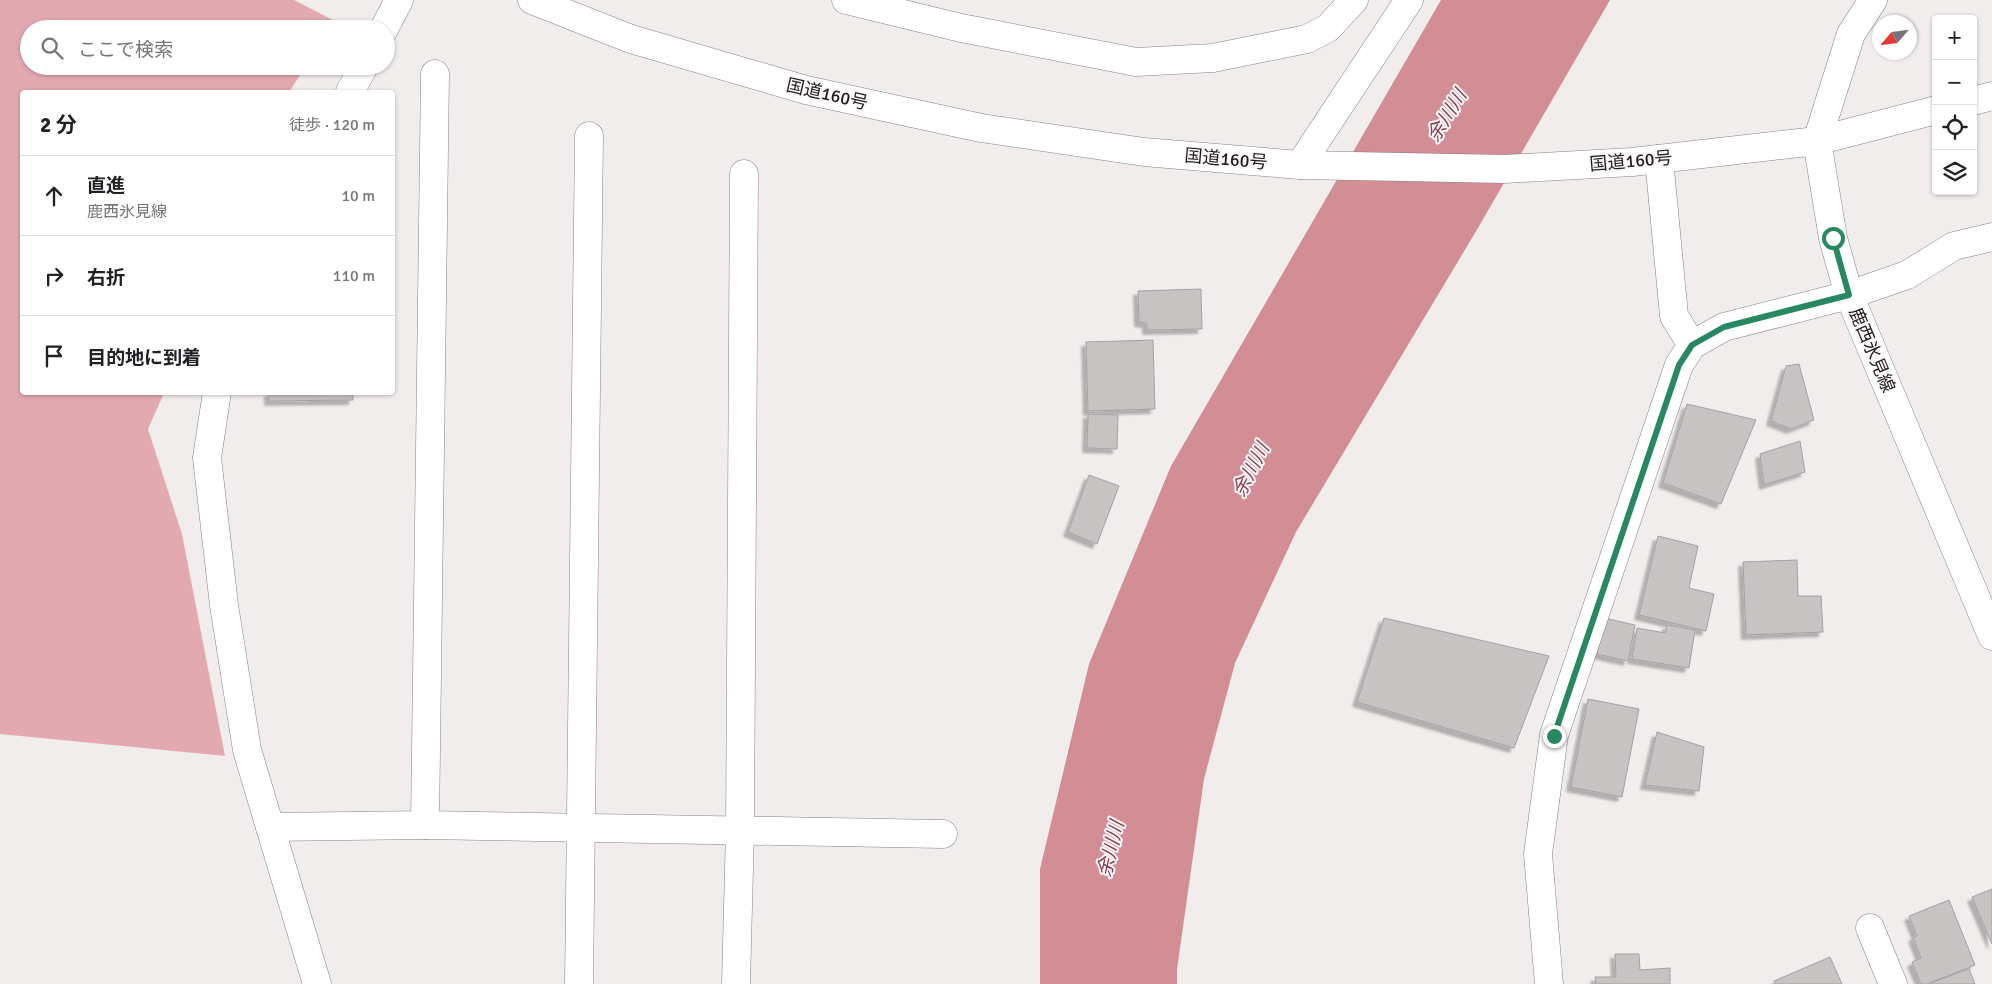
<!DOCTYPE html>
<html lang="ja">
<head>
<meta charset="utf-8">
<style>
  :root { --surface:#fff; --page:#f6f6f6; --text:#202124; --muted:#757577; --line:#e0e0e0 }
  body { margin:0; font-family:Signika,"Noto Sans JP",sans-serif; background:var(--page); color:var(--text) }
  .controls { position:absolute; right:15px; top:15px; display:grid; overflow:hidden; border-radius:5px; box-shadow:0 1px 4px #0004 }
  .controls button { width:45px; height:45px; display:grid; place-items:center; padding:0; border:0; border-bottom:1px solid var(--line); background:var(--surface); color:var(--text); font:25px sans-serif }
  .compass { position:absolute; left:1872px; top:15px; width:45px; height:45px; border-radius:50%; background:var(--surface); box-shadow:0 1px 4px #0004; rotate:242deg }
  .stop { position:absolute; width:15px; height:15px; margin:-11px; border:4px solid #288861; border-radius:50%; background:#fff }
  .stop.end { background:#288861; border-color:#fff; box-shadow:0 1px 5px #0008 }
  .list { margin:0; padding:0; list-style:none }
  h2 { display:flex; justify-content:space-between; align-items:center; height:65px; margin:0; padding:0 20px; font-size:21px }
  h2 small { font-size:16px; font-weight:400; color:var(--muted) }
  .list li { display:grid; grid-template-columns:32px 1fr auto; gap:15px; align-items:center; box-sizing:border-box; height:80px; padding:0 20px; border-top:1px solid var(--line) }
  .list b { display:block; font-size:19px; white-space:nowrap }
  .list p { margin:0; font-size:16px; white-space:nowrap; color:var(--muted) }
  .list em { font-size:16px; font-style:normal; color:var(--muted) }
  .icon { flex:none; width:28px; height:28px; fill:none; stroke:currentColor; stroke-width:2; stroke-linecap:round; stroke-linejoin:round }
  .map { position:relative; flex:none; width:1992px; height:984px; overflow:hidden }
  .search { position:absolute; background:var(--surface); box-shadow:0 1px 4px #0004; left:20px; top:20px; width:375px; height:55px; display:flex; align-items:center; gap:12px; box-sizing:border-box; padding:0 18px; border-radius:28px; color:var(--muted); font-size:19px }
  .panel { position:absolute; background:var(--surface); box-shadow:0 1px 4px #0004; left:20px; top:90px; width:375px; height:305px; border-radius:5px }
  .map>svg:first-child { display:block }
  .green { fill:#e2aab0 }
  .water { fill:#d28d95 }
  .building { fill:#c8c3c3; stroke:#a5a0a1; filter:url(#shadow) }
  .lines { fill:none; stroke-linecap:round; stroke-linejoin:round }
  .minor-casing { stroke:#878283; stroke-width:29 }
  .major-casing { stroke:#878283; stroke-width:29 }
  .highway-casing { stroke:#878283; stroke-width:29 }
  .minor { stroke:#fff; stroke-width:28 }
  .major { stroke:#fff; stroke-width:28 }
  .highway { stroke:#fff; stroke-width:28 }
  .route { stroke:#288861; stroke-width:6 }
  .labels { text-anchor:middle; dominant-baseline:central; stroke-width:4; stroke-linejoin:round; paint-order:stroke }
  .street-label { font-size:18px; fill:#1e1c1c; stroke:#fefafb }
  .water-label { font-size:19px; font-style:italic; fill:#8b3847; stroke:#fefafb }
</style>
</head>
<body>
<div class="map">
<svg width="1992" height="984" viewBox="0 0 1992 984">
  <defs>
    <filter id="shadow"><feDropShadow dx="-4.5" dy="4.5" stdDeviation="1" flood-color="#0004"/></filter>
  </defs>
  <rect width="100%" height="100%" fill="#f2eded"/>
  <!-- green -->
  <path class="green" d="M0,0h294l41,21 -5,8h-301v37h277l-17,26h-267v300l142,1 -16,36 34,105 43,222 -225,-22z"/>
  <!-- water -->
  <path class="water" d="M1441,0h169l-135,233 -179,299 -61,131 -31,116 -27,190v15h-137v-115l49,-205 82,-198z"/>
  <!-- building -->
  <g class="building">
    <path d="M1201,289l1,40 -55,1v-7l-8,-1 -1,-31z"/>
    <path d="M1153,340l2,69 -67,2 -2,-69z"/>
    <path d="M1799,364l15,56 -23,9 -20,-8 15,-55z"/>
    <path d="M269,392h84v8l-84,1z"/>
    <path d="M1687,404l69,16 -35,84 -58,-21z"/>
    <path d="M1088,414l30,1 -1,34 -30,-1z"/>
    <path d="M1800,441l5,31 -41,13 -4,-31z"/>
    <path d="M1089,475l30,11 -22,58 -29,-12z"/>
    <path d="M1658,536l40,10 -9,42 25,6 -8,37 -67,-16z"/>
    <path d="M1797,560l1,36h23l2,36 -77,3 -3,-73z"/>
    <path d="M1384,618l165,38 -35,92 -157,-46z"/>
    <path d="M1604,618l31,7 -7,36 -31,-7z"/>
    <path d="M1667,625l28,5 -6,38 -57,-9 5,-31 28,5z"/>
    <path d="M1588,699l51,10 -17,88 -51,-10z"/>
    <path d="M1657,732l47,15 -5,44 -54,-6z"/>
    <path d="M1992,889v55l-20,-47z"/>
    <path d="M1949,900l26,65 -48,19h-6l-9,-22 9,-4 -8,-21 4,-1 -8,-20z"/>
    <path d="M1615,954h24l1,16 30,-2v16h-74l-1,-7h21z"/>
    <path d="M1830,957l12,27h-67l-1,-3z"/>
    <path d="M1969,969l6,15h-44v-1z"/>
  </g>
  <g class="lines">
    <defs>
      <g id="minor">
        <path d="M846,0l115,28 175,34 77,-4 94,-19 21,-11 26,-28"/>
        <path d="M384,29l15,-29"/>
        <path d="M350,92l14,-26"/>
        <path d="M1659,159l15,157 18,29"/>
        <path d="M1300,165l109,-165"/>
        <path d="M217,392l-10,66 17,147 23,145 70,234"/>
        <path d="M425,825l518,9"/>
        <path d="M270,827l155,-2 10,-751"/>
        <path d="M1870,928l23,56"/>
        <path d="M579,984l10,-848"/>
        <path d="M736,984l4,-154 4,-656"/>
        <path d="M1549,984l-11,-130 16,-119 125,-370 13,-20 32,-18 125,-32 58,-20 47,-29 38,-9"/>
      </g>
      <path id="major" d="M1873,0l-22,34 -34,107 16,97 16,57 143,341"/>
      <g id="highway">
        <path d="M532,0l99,39 175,51 175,38 163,24 156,13 205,4 127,-7 185,-21 119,-31"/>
        <path d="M1973,101l19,-5"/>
      </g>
    </defs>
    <!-- minor casing -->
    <use href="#minor" class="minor-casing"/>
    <!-- major casing -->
    <use href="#major" class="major-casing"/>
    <!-- highway casing -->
    <use href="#highway" class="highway-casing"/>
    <!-- minor -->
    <use href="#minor" class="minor"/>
    <!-- major -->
    <use href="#major" class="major"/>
    <!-- highway -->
    <use href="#highway" class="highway"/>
  </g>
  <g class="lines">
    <!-- route -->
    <path class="route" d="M1554,736l125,-371 13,-20 32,-18 125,-32 -16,-57"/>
  </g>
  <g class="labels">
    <!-- street labels -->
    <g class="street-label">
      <text transform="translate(827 94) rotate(13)">国道160号</text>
      <text transform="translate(1226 159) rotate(5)">国道160号</text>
      <text transform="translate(1631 161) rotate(-5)">国道160号</text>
      <text transform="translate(1872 350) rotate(67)">鹿西氷見線</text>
    </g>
    <!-- water labels -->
    <g class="water-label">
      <text transform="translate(1447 116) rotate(-58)">余川川</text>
      <text transform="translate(1251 470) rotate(-63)">余川川</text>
      <text transform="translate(1111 849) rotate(-76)">余川川</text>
    </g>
  </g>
</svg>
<div class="controls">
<button>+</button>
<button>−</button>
<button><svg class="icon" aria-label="locate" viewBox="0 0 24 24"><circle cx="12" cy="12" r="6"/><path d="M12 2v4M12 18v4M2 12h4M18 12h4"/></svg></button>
<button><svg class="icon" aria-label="layers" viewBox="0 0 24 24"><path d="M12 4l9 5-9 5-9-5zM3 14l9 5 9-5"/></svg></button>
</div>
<svg class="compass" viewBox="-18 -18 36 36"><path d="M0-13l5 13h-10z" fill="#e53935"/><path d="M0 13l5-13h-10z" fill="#757577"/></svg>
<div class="stop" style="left:1833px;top:238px"></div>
<div class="stop end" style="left:1554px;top:736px"></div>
<div class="search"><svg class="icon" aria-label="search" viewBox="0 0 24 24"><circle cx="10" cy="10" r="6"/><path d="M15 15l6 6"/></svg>ここで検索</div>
<section class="panel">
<h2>2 分<small>徒歩 · 120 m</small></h2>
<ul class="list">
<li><svg class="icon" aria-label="ahead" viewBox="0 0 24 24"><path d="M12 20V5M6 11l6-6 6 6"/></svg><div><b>直進</b><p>鹿西氷見線</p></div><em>10 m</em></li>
<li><svg class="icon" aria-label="right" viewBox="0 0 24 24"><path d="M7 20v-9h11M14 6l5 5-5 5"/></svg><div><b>右折</b></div><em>110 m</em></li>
<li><svg class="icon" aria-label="arrive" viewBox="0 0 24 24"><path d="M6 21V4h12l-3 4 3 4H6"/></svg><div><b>目的地に到着</b></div></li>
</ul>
</section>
</div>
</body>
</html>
